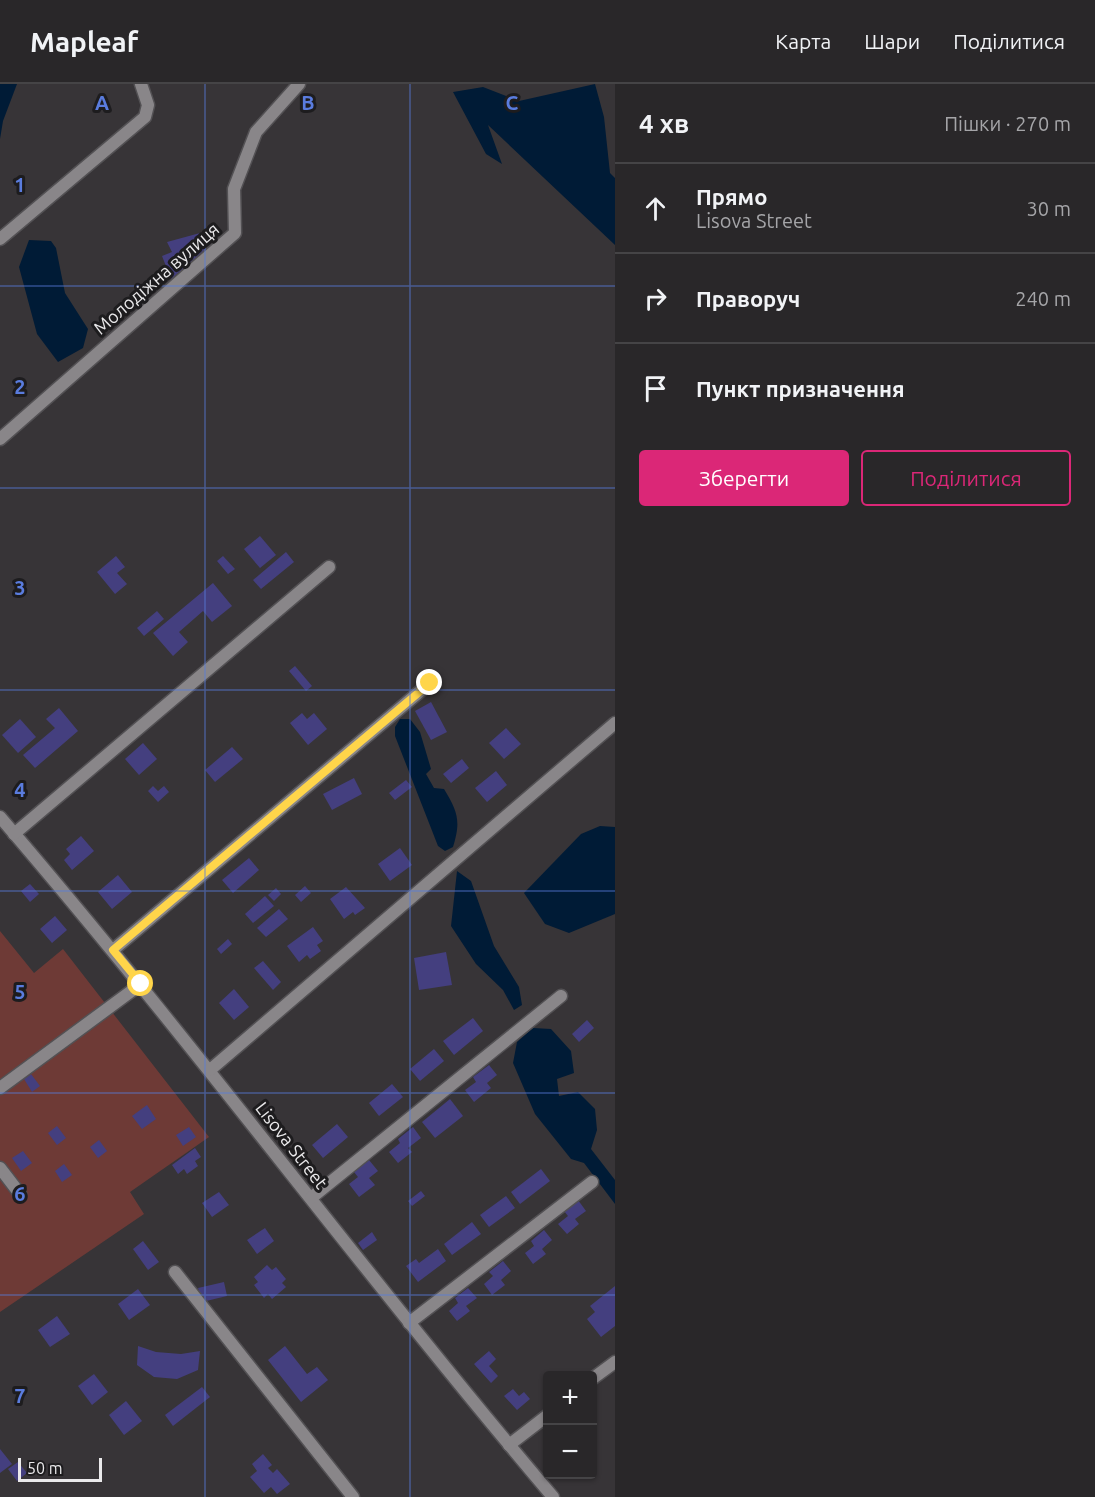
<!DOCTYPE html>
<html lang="uk">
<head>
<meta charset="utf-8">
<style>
  :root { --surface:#292729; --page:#312f31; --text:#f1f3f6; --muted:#a5a5a8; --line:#454446; --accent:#db2777 }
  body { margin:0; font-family:Ubuntu,sans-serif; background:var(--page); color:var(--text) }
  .controls { position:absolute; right:18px; bottom:18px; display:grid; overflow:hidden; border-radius:6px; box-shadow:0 2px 4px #0004 }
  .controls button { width:54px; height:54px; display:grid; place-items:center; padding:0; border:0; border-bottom:2px solid var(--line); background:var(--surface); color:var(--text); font:30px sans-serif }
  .scale { position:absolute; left:18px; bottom:15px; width:84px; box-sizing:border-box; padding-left:6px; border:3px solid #eae9eb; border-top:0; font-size:16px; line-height:21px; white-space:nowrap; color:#eae9eb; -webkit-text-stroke:4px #1d1c1e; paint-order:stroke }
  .stop { position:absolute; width:18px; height:18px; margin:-14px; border:4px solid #ffd54a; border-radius:50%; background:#fff }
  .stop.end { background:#ffd54a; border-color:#fff; box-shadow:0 2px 6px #0008 }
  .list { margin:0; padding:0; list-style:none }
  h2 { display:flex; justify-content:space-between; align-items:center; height:78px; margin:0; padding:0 24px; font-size:26px }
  h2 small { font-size:20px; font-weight:400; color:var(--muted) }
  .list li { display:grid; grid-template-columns:39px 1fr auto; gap:18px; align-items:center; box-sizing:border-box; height:90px; padding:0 24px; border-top:2px solid var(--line) }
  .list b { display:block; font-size:22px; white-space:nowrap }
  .list p { margin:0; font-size:20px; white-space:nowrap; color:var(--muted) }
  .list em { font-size:20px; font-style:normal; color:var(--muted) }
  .actions { display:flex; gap:12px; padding:18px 24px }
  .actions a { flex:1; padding:14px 0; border:2px solid var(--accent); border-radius:6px; text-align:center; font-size:21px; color:var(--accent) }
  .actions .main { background:var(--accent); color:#fff }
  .icon { flex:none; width:33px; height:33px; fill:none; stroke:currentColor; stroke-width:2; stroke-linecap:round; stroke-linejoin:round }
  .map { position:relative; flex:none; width:615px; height:1413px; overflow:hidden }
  header { display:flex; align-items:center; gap:36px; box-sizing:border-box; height:84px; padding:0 30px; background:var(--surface); border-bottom:2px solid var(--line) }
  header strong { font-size:28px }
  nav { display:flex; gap:33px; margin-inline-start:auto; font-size:21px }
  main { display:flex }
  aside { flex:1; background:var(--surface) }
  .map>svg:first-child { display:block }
  .green { fill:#6e3a36 }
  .water { fill:#001b36 }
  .building { fill:#443f7f }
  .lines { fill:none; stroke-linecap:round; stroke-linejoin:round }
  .street-casing { stroke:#535154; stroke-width:15 }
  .street { stroke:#898689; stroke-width:12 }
  .route { stroke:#ffd54a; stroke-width:8 }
  .grid { fill:none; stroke:#5a7cde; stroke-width:1.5; stroke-opacity:0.55 }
  .labels { text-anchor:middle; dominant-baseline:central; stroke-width:6; stroke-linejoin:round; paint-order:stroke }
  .street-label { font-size:18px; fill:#eae9eb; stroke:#1d1c1e }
  .grid-label { font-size:20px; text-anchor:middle; font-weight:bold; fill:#5a7cde; stroke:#1d1c1e; stroke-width:6; stroke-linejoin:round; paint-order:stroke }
</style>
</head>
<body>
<header>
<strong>Mapleaf</strong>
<nav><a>Карта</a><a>Шари</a><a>Поділитися</a></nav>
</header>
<main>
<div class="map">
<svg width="615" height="1413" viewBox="0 0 615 1413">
  <rect width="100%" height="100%" fill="#373437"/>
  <!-- green -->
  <path class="green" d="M0,847l34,42 29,-24 146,188 -79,55 14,22 -144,98z"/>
  <!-- water -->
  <g class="water">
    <path d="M0,0h17l-14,37 -3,18z"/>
    <path d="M595,0l9,33 6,56 5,5v67l-127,-120 14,39 -16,-10 -33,-62 30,-5 36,14z"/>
    <path d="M29,156l22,1 5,7 9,45 23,36 -5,19 -25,14 -21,-28 -18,-67z"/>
    <path d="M400,635h10l10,13 11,37 -5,5 8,14 10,1c14,23 17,32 9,58l-8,4 -7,-5 -43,-110v-9z"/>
    <path d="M600,742l15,1v87l-46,19 -24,-9 -21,-31 57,-59z"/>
    <path d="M457,787l14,10 23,65 25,41 3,18 -8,5 -11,-20 -27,-26 -25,-38z"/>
    <path d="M533,944l18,1 20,22 3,22 -17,6 2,17 19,-4 17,17 2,21 -6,19 24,31v24l-31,-41 -13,-4 -36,-45 -22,-51 4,-21z"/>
  </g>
  <!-- building -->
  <g class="building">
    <path d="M200,149l6,16 -35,30 -9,-23 10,-4 -5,-10z"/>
    <path d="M260,452l16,19 -16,13 -16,-19z"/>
    <path d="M286,468l8,10 -33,27 -8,-9z"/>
    <path d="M116,472l9,11 -8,6 10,11 -12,10 -18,-22z"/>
    <path d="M223,472l12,13 -7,5 -11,-13z"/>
    <path d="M213,499l19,23 -20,16 -9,-11 -24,21 9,10 -15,14 -20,-23z"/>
    <path d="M157,527l7,8 -20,17 -7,-8z"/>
    <path d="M295,582l17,20 -6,5 -17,-20z"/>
    <path d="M431,618l16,30 -16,8 -16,-29z"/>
    <path d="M59,624l19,23 -43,37 -12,-13 32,-27 -9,-9z"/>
    <path d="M302,629l5,6 7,-6 13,16 -19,16 -18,-22z"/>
    <path d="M20,635l16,18 -18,16 -16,-18z"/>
    <path d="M506,644l15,16 -17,15 -15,-16z"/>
    <path d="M143,659l14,16 -18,16 -14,-16z"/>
    <path d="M232,663l11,12 -28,23 -10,-12z"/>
    <path d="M462,675l7,9 -18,15 -8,-9z"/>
    <path d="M496,687l11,14 -20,17 -12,-14z"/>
    <path d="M354,694l8,16 -30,16 -9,-16z"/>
    <path d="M406,696l6,7 -17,13 -6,-7z"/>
    <path d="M153,702l5,5 6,-5 5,6 -11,10 -10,-11z"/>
    <path d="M81,752l13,15 -22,19 -8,-10 6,-6 -4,-5z"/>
    <path d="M400,764l12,17 -22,16 -12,-17z"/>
    <path d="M249,774l10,12 -26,23 -11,-13z"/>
    <path d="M118,791l14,17 -20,17 -14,-17z"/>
    <path d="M30,800l9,10 -9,8 -9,-11z"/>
    <path d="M305,802l6,7 -10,9 -6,-7z"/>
    <path d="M346,803l19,21 -10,7 -2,-3 -9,7 -14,-20z"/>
    <path d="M276,804l5,6 -7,7 -6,-6z"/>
    <path d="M265,812l9,10 -21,17 -8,-9z"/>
    <path d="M279,825l9,10 -22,18 -9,-9z"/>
    <path d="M55,832l12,14 -15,13 -12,-14z"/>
    <path d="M313,843l10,14 -6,4 4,6 -11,8 -3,-4 -8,7 -12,-16z"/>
    <path d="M228,855l4,5 -11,10 -4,-5z"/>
    <path d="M446,868l6,33 -33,5 -5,-32z"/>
    <path d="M263,877l18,21 -8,8 -19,-22z"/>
    <path d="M234,905l15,18 -15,13 -15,-17z"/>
    <path d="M473,934l10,13 -29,24 -11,-14z"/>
    <path d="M587,936l7,8 -15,14 -7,-8z"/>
    <path d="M434,965l10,12 -24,20 -10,-12z"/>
    <path d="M489,981l8,10 -10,8 4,5 -17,14 -9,-12 11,-8 -3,-5z"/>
    <path d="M31,990l9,12 -8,6 -8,-13z"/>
    <path d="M392,1000l11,13 -24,19 -10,-13z"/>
    <path d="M450,1015l13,17 -28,22 -13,-16z"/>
    <path d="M147,1021l9,14 -14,10 -10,-13z"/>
    <path d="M337,1040l11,13 -25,21 -11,-13z"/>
    <path d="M57,1042l9,12 -9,7 -9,-12z"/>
    <path d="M189,1043l7,10 -13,9 -7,-11z"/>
    <path d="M413,1043l8,11 -13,10 4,4 -14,11 -9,-11 11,-9 -2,-4z"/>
    <path d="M99,1056l8,11 -9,7 -8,-11z"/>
    <path d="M195,1064l6,9 -6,4 3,5 -11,8 -3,-5 -6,5 -6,-9z"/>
    <path d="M23,1067l9,12 -11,8 -9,-13z"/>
    <path d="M369,1076l9,11 -9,7 6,7 -16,12 -10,-13 9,-7 -4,-5z"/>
    <path d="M64,1080l8,11 -10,7 -7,-11z"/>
    <path d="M541,1085l9,12 -30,23 -9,-12z"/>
    <path d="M421,1107l4,5 -13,10 -4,-5z"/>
    <path d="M219,1108l10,13 -17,12 -10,-14z"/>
    <path d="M506,1112l9,12 -26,19 -9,-12z"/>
    <path d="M578,1116l8,11 -11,8 4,5 -12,10 -9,-10 10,-8 -4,-5z"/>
    <path d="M472,1138l9,12 -29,21 -8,-11z"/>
    <path d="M265,1144l9,13 -17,13 -10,-14z"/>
    <path d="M544,1146l8,10 -10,9 4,5 -13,10 -8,-11 9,-7 -3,-5z"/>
    <path d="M372,1148l5,8 -14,10 -5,-7z"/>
    <path d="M143,1157l16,21 -11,8 -15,-21z"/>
    <path d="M438,1165l8,12 -28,21 -12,-16 10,-7 3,4z"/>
    <path d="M503,1177l8,10 -10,9 4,5 -13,10 -8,-11 9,-8 -4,-4z"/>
    <path d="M267,1181l5,5 4,-3 10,12 -4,4 4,4 -14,12 -4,-5 -4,4 -10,-13 4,-3 -4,-5z"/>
    <path d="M224,1198l3,14 -25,6 -4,-14z"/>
    <path d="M615,1202v40l-14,11 -14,-18 8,-7 -5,-6z"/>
    <path d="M468,1204l9,10 -11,8 4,5 -13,10 -8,-10 9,-8 -3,-5z"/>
    <path d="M138,1205l12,16 -21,15 -11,-16z"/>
    <path d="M57,1232l13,18 -20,13 -12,-17z"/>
    <path d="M138,1262l18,6 25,2 19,-3 -2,19 -21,9 -23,-2 -17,-12z"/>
    <path d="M285,1262l22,28 10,-7 11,13 -27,22 -33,-42z"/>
    <path d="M489,1267l7,8 -7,7 9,10 -7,7 -17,-19z"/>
    <path d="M94,1290l14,18 -16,13 -14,-19z"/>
    <path d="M202,1303l8,10 -37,29 -8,-11z"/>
    <path d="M513,1305l6,7 5,-4 6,7 -13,11 -13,-14z"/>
    <path d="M126,1317l16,20 -18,14 -15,-20z"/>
    <path d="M0,1365l12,15 -12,9z"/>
    <path d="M263,1370l9,11 -4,3 5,5 4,-4 13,15 -13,10 -6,-7 -7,6 -14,-16 7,-6 -5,-7z"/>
    <path d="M18,1378l9,11 -10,8 -9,-12z"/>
  </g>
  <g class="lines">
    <defs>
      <g id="street">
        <path d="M0,155l145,-122 3,-12 -7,-21"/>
        <path d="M0,355l235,-206 -1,-44 22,-57 43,-48"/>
        <path d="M0,733c191,222 364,457 553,680"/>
        <path d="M14,750l315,-267"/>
        <path d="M113,866l317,-267"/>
        <path d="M210,986l405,-347"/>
        <path d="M0,1004l141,-104"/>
        <path d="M0,1084l20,26"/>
        <path d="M311,1114l250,-202"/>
        <path d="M175,1188l178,225"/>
        <path d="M409,1239l183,-141"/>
        <path d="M592,1295l23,-17"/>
        <path d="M509,1361l39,-30"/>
      </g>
    </defs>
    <!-- street casing -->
    <use href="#street" class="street-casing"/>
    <!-- street -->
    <use href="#street" class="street"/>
  </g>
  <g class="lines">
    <!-- route -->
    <path class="route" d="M141,900l-28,-34 317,-267"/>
  </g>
  <!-- grid -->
  <path class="grid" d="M205,0v1413M410,0v1413M0,202h615M0,404h615M0,606h615M0,807h615M0,1009h615M0,1211h615"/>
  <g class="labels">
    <!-- street labels -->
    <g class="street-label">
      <text transform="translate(156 194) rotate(-41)">Молодіжна вулиця</text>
      <text transform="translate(292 1061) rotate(52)">Lisova Street</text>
    </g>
  </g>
  <g class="grid-label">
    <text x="102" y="26">A</text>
    <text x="308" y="26">B</text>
    <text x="512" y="26">C</text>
    <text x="20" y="108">1</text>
    <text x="20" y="310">2</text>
    <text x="20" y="511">3</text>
    <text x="20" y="713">4</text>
    <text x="20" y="915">5</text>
    <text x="20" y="1117">6</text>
    <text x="20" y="1319">7</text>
  </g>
</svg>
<div class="controls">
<button>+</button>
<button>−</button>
</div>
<div class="scale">50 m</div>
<div class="stop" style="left:141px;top:900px"></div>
<div class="stop end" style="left:430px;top:599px"></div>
</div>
<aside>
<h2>4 хв<small>Пішки · 270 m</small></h2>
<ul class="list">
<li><svg class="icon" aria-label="ahead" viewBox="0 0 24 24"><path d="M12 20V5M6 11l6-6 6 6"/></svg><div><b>Прямо</b><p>Lisova Street</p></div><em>30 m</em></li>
<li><svg class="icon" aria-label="right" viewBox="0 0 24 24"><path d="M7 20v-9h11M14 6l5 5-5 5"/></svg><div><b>Праворуч</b></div><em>240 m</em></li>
<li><svg class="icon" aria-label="arrive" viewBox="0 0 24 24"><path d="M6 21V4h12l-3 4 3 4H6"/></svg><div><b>Пункт призначення</b></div></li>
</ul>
<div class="actions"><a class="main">Зберегти</a><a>Поділитися</a></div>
</aside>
</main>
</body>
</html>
